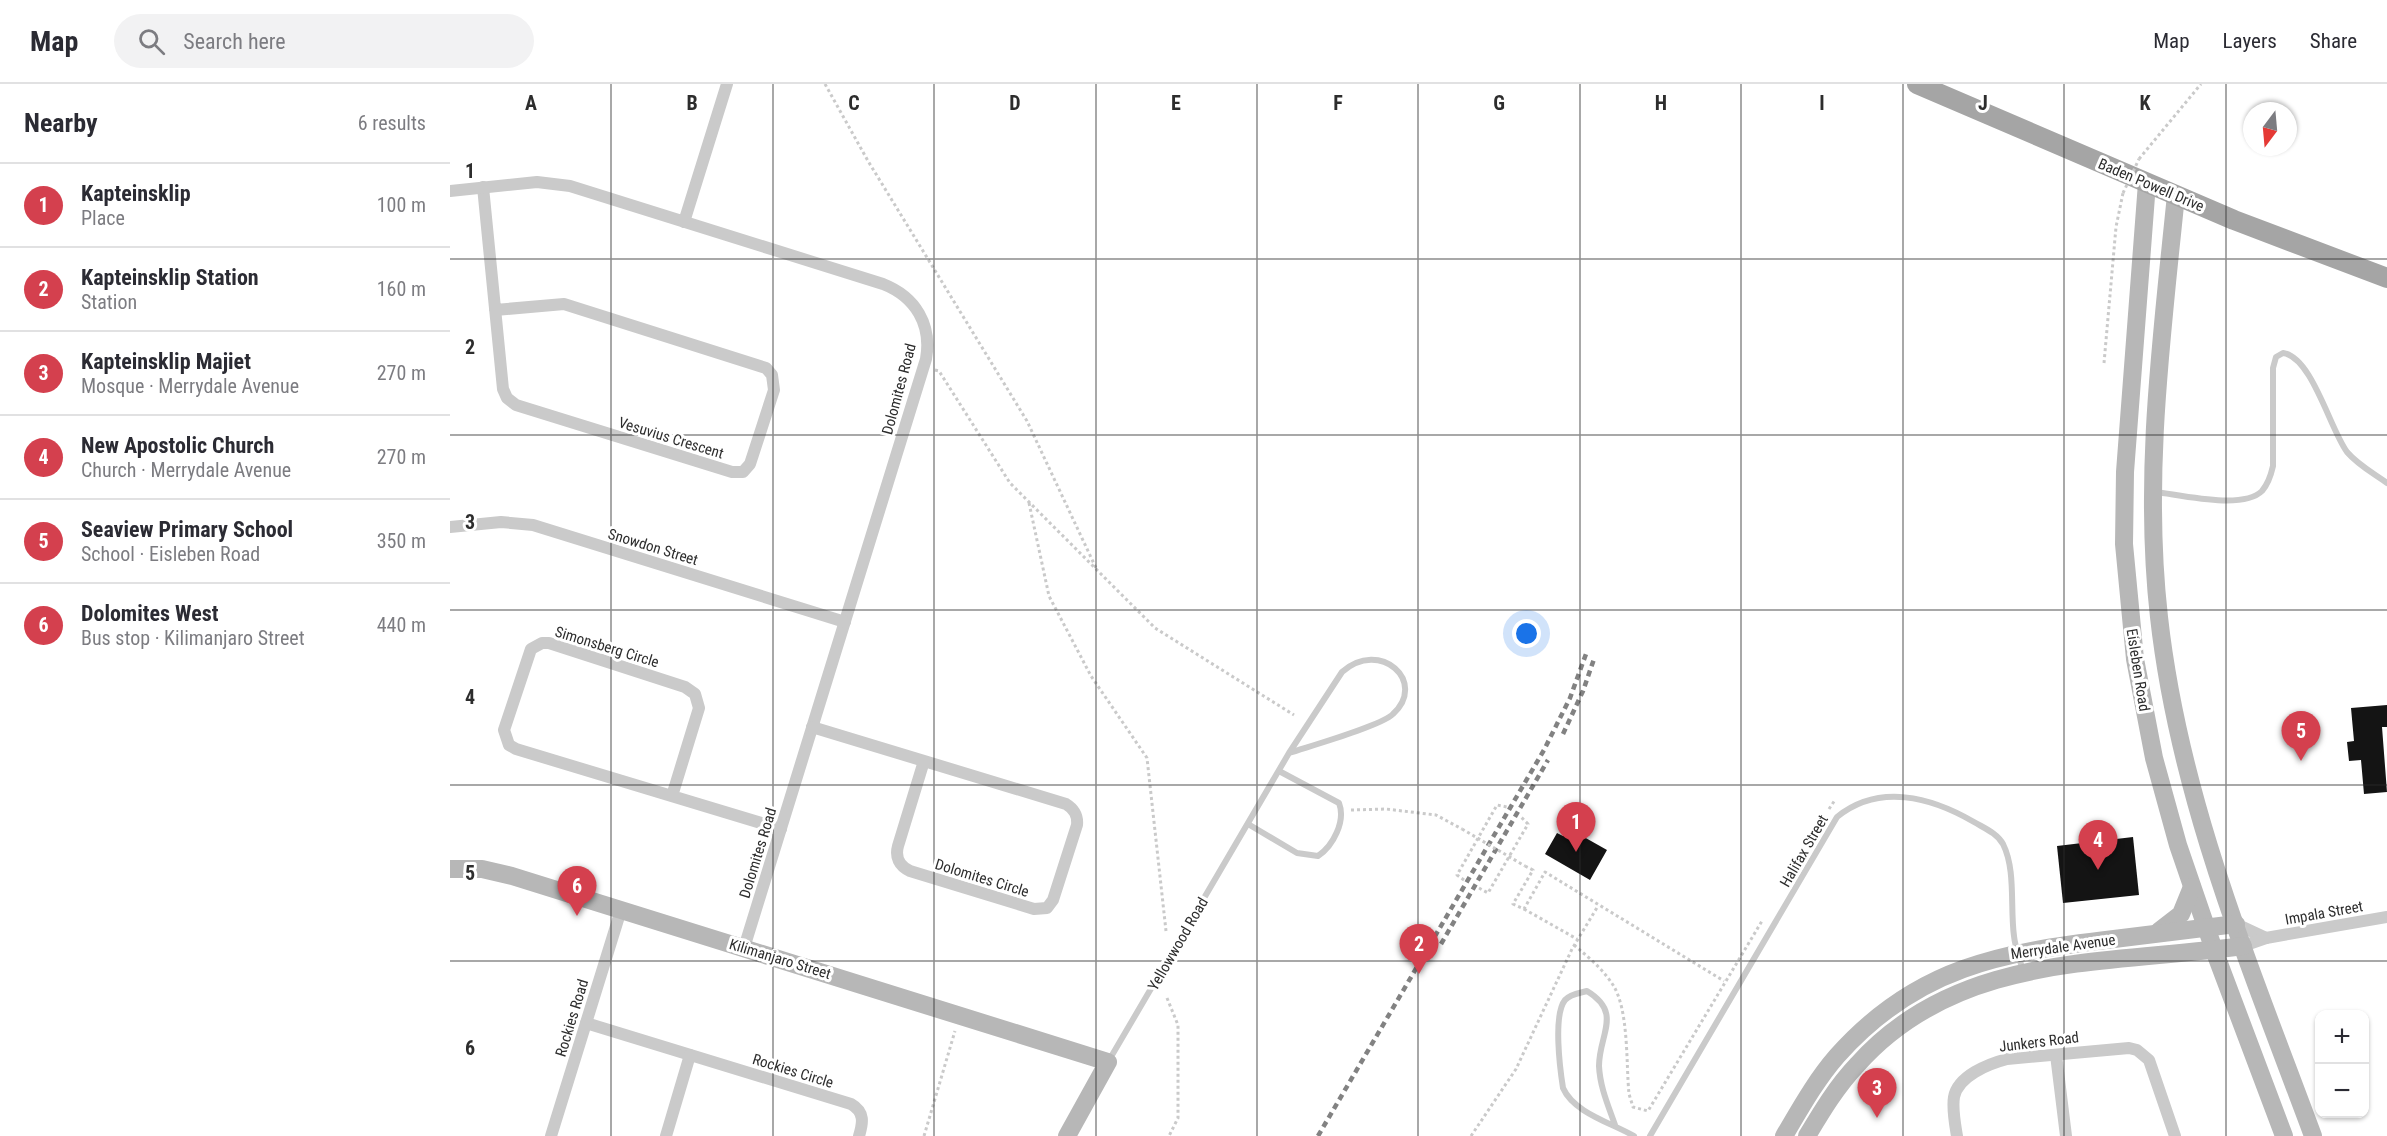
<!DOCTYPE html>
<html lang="en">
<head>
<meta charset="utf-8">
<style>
  :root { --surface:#fff; --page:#f2f2f3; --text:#2b2b33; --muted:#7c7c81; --line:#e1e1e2; --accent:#d4404e }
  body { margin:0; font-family:"Roboto Condensed",sans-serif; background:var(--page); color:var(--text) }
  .controls { position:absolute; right:18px; bottom:18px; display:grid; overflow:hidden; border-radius:12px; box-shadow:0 2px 4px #0004 }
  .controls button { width:54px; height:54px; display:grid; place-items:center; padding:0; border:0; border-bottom:2px solid var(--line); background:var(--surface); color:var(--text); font:30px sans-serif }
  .compass { position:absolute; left:1793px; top:18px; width:54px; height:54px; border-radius:50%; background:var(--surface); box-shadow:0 2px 4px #0004; rotate:196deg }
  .you { position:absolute; left:1077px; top:550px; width:21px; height:21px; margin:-15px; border:4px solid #fff; border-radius:50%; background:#1a73e8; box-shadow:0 0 0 9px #1a73e833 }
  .badge { display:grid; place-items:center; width:39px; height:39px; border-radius:50%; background:var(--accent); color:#fff; font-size:20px; font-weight:700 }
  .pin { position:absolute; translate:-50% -50px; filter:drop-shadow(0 2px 3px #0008) }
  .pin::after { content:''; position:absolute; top:32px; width:21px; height:18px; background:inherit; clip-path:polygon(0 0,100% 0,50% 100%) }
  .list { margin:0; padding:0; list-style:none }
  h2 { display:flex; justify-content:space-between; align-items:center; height:78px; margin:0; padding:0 24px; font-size:26px }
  h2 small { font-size:20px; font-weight:400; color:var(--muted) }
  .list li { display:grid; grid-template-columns:39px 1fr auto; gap:18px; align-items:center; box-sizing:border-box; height:84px; padding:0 24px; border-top:2px solid var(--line) }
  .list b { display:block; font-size:22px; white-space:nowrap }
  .list p { margin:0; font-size:20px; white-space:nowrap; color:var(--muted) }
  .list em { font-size:20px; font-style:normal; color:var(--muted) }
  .icon { flex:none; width:33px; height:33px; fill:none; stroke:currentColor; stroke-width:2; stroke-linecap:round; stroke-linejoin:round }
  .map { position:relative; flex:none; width:1937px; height:1052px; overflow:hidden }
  header { display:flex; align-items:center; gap:36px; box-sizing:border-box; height:84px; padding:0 30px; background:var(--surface); border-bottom:2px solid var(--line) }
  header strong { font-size:28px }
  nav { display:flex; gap:33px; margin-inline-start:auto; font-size:21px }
  .search { width:420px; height:54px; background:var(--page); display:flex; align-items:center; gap:15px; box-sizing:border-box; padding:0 21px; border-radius:33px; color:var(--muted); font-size:22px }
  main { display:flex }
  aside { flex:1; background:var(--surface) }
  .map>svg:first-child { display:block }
  .building { fill:#141414 }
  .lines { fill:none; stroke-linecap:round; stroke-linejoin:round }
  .path { stroke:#cacaca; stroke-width:3; stroke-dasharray:3 3; stroke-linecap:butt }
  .lane { stroke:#cacaca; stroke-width:6 }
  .street { stroke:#cacaca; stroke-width:12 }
  .secondary { stroke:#b7b7b7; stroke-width:18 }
  .primary { stroke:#a5a5a5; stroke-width:20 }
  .rail { stroke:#828282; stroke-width:4.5; stroke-dasharray:6 4.5; stroke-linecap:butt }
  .path-bridge { stroke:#cacaca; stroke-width:3; stroke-dasharray:3 3; stroke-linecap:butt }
  .grid { fill:none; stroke:#2d2d2d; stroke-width:1.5; stroke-opacity:0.55 }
  .labels { text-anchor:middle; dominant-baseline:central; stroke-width:6; stroke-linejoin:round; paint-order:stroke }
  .street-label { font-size:15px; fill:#2d2d2d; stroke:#fff }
  .grid-label { font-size:20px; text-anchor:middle; font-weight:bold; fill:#2d2d2d; stroke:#fff; stroke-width:6; stroke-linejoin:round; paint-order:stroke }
</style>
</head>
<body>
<header>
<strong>Map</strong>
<div class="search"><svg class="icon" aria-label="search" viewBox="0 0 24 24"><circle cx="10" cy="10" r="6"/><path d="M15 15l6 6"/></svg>Search here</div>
<nav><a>Map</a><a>Layers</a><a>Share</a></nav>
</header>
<main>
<aside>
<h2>Nearby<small>6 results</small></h2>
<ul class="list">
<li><span class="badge">1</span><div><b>Kapteinsklip</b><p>Place</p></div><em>100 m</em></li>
<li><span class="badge">2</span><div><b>Kapteinsklip Station</b><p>Station</p></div><em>160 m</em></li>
<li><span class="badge">3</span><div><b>Kapteinsklip Majiet</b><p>Mosque · Merrydale Avenue</p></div><em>270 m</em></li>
<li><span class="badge">4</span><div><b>New Apostolic Church</b><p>Church · Merrydale Avenue</p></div><em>270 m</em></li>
<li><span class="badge">5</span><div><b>Seaview Primary School</b><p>School · Eisleben Road</p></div><em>350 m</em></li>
<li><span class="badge">6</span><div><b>Dolomites West</b><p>Bus stop · Kilimanjaro Street</p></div><em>440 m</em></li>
</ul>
</aside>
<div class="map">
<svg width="1937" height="1052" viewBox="0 0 1937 1052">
  <rect width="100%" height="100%" fill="#fff"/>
  <!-- building -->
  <g class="building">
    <path d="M1937,621v22h-5l5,65 -23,2 -3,-34 -12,1 -2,-19 7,-1 -3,-33z"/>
    <path d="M1118,744l39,22 -17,30 -45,-26 12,-21 6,3z"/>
    <path d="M1683,753l6,58 -76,8 -6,-57z"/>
  </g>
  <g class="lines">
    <!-- path -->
    <g class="path">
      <path d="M375,0l43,77 159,260 69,147"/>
      <path d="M1689,75l62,-75"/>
      <path d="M1654,279l12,-136 7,-34"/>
      <path d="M485,286l4,1 71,112 145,145 139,87"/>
      <path d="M579,419l20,93 42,80 56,82 19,173"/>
      <path d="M1379,725l6,-9"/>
      <path d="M901,726l35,-1 50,6 26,14"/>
      <path d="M1075,782l8,4 -20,34 11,5 21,-37 179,109"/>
      <path d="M1014,796l-7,-5 40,-70 10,2"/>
      <path d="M1029,804l9,5 40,-69 -8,-8"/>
      <path d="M1074,825l53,30"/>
      <path d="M1124,861c14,12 29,24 39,40 16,25 13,79 16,109l4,13 15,4 114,-190"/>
      <path d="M717,914l11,27v93l-9,18"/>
      <path d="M474,1052l31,-105"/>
      <path d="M1021,1052l45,-67 56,-120 26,-43"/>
    </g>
    <!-- lane -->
    <g class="lane">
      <path d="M1706,408c25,3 87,18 106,-1 6,-7 9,-16 11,-25v-98l3,-11 7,-4c29,4 47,76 64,99 11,13 26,21 40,31"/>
      <path d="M798,740l49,29 21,3c15,-10 28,-35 21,-53l-60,-32"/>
      <path d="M658,978l181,-309 53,-81c38,-34 86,10 51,42 -12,12 -83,32 -104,39"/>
      <path d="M1165,1041c-7,-20 -15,-38 -16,-59 0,-32 24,-53 -12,-75 -7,2 -17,3 -22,9 -12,15 -5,69 -2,88 11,25 49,35 71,48"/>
      <path d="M1200,1052l187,-319c42,-34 94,-20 137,5 10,6 23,11 29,22 13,26 7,63 11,92 1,11 6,24 9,35"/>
    </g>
    <!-- street -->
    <g class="street">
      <path d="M33,103l20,202 4,9 9,7 216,67h11l7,-8 24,-74 -2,-15 -6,-7 -202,-64 -69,6"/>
      <path d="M0,107l87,-9 33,4 313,98c33,13 49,41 43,75l-182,589"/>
      <path d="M234,138l43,-138"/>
      <path d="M0,443l51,-5 32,3 312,97"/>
      <path d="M362,643l254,77c8,5 12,11 11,21l-24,75 -6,8 -13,1 -124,-38c-11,-5 -15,-14 -12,-25l26,-85"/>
      <path d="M222,712l27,-88 -4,-14 -10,-7 -136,-44h-7l-11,6 -27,81 5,15 7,4 265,80"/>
      <path d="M1786,840l30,14"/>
      <path d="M1793,862l23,-8 121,-21"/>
      <path d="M136,939l265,81c14,8 12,19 8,32"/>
      <path d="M1606,971l10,81"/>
      <path d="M101,1052l70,-226"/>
      <path d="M216,1052l24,-81"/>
      <path d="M1507,1052c-2,-12 -5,-27 -3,-39 4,-21 34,-33 53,-38l122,-11 8,2 12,10 26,76"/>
    </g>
    <!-- secondary -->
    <g class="secondary">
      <path d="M1697,99l-22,289 -1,72 11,115 19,99 24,87 36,105 70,186"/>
      <path d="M1726,111c-14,140 -33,281 -17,422 20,181 91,349 154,519"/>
      <path d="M0,785h32l30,7 596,186 -41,74"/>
      <path d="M1709,847l22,-17 11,-27"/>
      <path d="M1334,1052c16,-27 32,-56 53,-80 79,-89 165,-104 277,-117 41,-5 81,-10 122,-15"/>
      <path d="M1357,1052c15,-25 30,-50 50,-71 100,-113 250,-100 386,-119"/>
    </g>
    <!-- primary -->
    <path class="primary" d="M1467,0l317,136 153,58"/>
    <!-- rail -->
    <g class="rail">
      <path d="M1113,650l20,-43 11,-32"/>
      <path d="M991,860l107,-184"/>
      <path d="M868,1052l226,-386 26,-52 16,-44"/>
    </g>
    <!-- path-bridge -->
    <g class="path-bridge">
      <path d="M1673,109l16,-34"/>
      <path d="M1012,745l63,37"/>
    </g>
  </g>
  <!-- grid -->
  <path class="grid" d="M161,0v1052M323,0v1052M484,0v1052M646,0v1052M807,0v1052M968,0v1052M1130,0v1052M1291,0v1052M1453,0v1052M1614,0v1052M1776,0v1052M0,175h1937M0,351h1937M0,526h1937M0,701h1937M0,877h1937"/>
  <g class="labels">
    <!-- street labels -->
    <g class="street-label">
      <text transform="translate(1701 101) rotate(23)">Baden Powell Drive</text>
      <text transform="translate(449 305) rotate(-75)">Dolomites Road</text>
      <text transform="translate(221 354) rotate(17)">Vesuvius Crescent</text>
      <text transform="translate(203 463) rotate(17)">Snowdon Street</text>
      <text transform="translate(157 563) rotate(17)">Simonsberg Circle</text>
      <text transform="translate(1688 586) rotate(81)">Eisleben Road</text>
      <text transform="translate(1354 767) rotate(-60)">Halifax Street</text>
      <text transform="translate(308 769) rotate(-73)">Dolomites Road</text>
      <text transform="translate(532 794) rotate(17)">Dolomites Circle</text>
      <text transform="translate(1874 829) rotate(-10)">Impala Street</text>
      <text transform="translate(728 860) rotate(-60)">Yellowwood Road</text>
      <text transform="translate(1613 863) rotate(-8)">Merrydale Avenue</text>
      <text transform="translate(330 875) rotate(17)">Kilimanjaro Street</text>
      <text transform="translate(122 934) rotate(-73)">Rockies Road</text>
      <text transform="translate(1589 958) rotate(-7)">Junkers Road</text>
      <text transform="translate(343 987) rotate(17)">Rockies Circle</text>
    </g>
  </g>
  <g class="grid-label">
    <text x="81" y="26">A</text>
    <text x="242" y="26">B</text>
    <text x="404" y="26">C</text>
    <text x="565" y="26">D</text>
    <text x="726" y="26">E</text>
    <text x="888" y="26">F</text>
    <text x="1049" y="26">G</text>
    <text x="1211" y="26">H</text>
    <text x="1372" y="26">I</text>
    <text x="1533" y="26">J</text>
    <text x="1695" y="26">K</text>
    <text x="20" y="94">1</text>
    <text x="20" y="270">2</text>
    <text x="20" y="445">3</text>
    <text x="20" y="620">4</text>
    <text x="20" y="796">5</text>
    <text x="20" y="971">6</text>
  </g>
</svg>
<div class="controls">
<button>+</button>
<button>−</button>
</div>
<svg class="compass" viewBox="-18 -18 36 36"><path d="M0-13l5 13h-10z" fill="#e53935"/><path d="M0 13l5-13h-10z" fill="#7c7c81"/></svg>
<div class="you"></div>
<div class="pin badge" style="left:1126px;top:768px">1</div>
<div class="pin badge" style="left:969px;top:890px">2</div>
<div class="pin badge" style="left:1427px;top:1034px">3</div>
<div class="pin badge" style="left:1648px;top:786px">4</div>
<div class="pin badge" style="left:1851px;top:677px">5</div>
<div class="pin badge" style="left:127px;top:832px">6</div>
</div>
</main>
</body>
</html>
